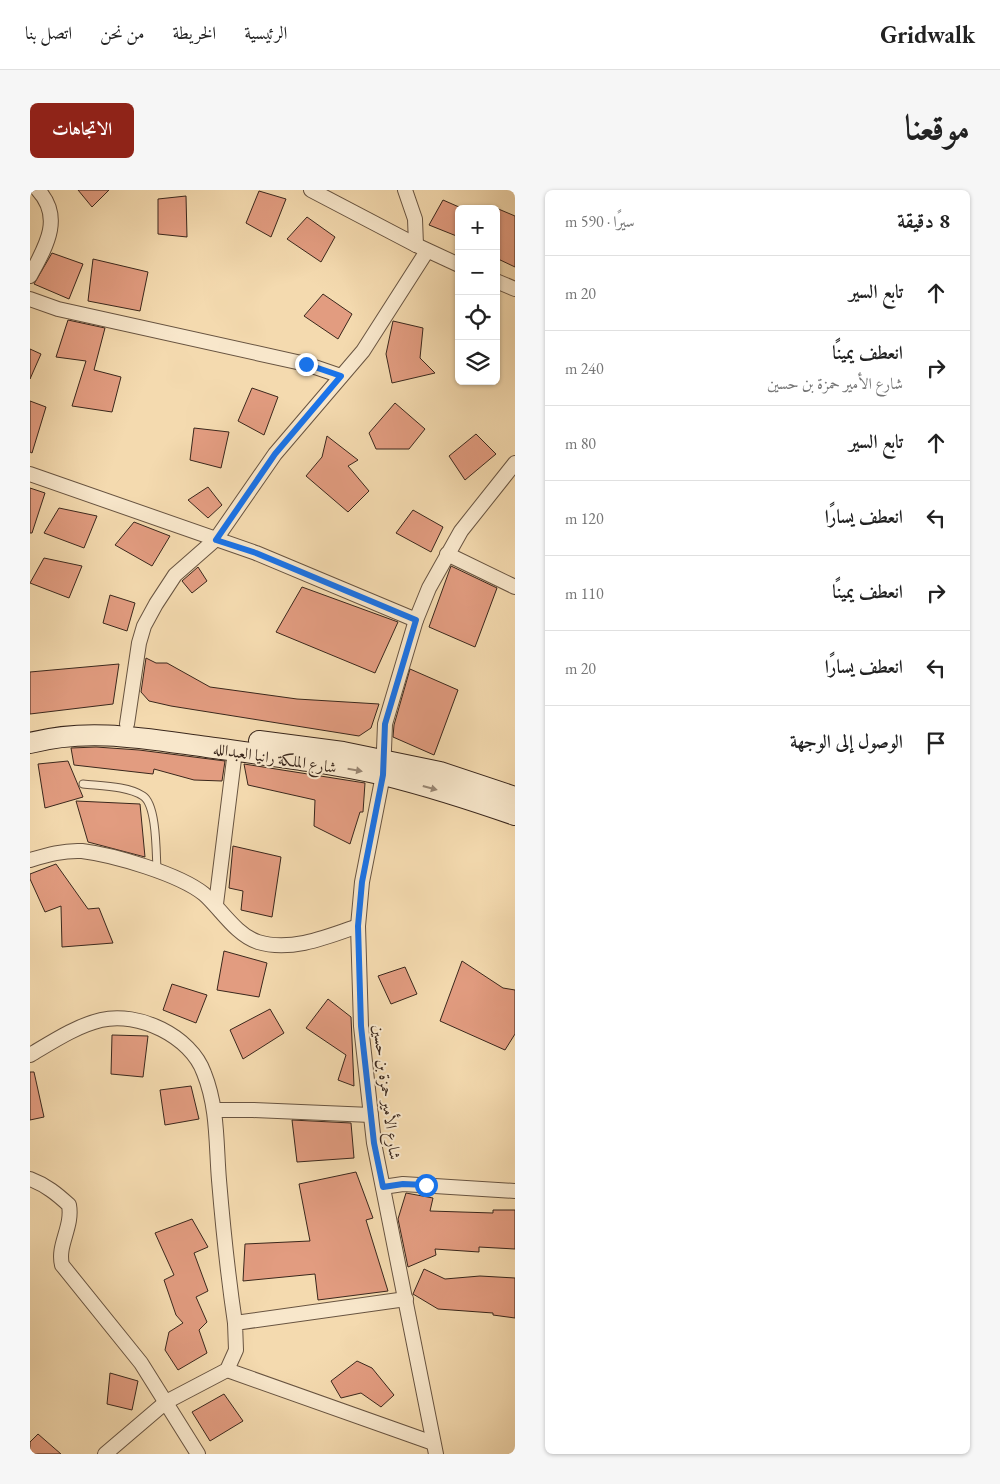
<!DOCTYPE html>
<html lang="ar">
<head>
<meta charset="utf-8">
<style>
  :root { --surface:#fff; --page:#f6f6f6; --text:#222; --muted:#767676; --line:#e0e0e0; --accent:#8f2418 }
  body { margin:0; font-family:"EB Garamond",Amiri,serif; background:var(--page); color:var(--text); direction:rtl }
  .controls { position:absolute; right:15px; top:15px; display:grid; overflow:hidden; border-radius:8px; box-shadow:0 1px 4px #0004 }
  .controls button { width:45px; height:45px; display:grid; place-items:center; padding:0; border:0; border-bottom:1px solid var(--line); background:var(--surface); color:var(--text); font:25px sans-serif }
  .stop { position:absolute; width:15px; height:15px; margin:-11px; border:4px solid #1a73e8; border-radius:50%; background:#fff }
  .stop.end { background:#1a73e8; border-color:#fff; box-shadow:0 1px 5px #0008 }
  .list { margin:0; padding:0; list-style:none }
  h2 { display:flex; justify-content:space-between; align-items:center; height:65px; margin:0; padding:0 20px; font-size:21px }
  h2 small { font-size:16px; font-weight:400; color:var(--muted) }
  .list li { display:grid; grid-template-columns:32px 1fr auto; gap:15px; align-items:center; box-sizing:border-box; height:75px; padding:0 20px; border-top:1px solid var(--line) }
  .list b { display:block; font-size:19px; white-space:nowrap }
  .list p { margin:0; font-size:16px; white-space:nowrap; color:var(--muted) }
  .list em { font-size:16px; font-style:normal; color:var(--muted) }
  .icon { flex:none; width:28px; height:28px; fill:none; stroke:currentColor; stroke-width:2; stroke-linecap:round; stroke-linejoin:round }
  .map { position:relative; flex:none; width:485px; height:1264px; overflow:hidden; direction:ltr; border-radius:8px }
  header { display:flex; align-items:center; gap:30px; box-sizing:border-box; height:70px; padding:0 25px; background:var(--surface); border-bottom:1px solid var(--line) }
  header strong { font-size:24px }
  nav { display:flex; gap:28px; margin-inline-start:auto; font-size:18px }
  .intro { display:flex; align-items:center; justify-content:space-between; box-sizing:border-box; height:120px; padding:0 30px }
  h1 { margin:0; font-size:35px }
  .button { padding:12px 22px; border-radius:8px; background:var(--accent); color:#fff; font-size:18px; font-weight:700 }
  main { display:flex; gap:30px; padding:0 30px }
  aside { flex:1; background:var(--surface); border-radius:8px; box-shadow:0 1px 4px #0004 }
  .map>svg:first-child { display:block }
  .building { fill:#e29c80; stroke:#3a271c }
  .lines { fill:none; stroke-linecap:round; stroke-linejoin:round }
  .service-casing { stroke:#685441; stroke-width:9 }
  .minor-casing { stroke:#685441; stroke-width:16 }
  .secondary-casing { stroke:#3a271c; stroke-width:22 }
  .service { stroke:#f8e7cb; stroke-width:7 }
  .minor { stroke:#f8e7cb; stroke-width:14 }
  .secondary { stroke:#f8e7cb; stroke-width:20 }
  .oneway { fill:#998774 }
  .route { stroke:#1a73e8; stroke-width:6 }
  .labels { text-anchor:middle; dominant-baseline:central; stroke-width:4; stroke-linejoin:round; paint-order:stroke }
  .street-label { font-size:16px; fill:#3a271c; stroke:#f8e7cb }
</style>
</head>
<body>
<header>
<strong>Gridwalk</strong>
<nav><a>الرئيسية</a><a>الخريطة</a><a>من نحن</a><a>اتصل بنا</a></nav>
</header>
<div class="intro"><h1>موقعنا</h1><a class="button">الاتجاهات</a></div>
<main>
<aside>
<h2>8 دقيقة<small>سيرًا · 590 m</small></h2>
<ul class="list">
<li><svg class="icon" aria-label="ahead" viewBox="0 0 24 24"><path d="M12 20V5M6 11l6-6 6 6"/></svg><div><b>تابع السير</b></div><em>20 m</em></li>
<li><svg class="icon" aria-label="right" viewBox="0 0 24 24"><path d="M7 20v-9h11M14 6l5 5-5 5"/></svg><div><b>انعطف يمينًا</b><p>شارع الأمير حمزة بن حسين</p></div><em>240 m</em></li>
<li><svg class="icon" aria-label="ahead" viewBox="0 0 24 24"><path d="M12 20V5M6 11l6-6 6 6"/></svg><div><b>تابع السير</b></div><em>80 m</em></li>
<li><svg class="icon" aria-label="left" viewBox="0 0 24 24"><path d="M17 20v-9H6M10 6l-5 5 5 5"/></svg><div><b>انعطف يسارًا</b></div><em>120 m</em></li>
<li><svg class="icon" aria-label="right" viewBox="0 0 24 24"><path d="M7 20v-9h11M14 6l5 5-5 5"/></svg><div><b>انعطف يمينًا</b></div><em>110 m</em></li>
<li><svg class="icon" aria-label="left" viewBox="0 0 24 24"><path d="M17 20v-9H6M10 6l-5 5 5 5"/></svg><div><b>انعطف يسارًا</b></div><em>20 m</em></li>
<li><svg class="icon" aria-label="arrive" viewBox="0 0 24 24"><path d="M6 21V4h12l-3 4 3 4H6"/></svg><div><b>الوصول إلى الوجهة</b></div></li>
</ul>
</aside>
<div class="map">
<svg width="485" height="1264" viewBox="0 0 485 1264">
  <rect width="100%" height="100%" fill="#f4daaf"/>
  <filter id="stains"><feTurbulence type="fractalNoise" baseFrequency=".004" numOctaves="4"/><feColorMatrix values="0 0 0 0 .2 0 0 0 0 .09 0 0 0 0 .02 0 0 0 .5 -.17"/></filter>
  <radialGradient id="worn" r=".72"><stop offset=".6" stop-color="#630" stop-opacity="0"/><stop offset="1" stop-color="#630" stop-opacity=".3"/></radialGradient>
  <!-- building -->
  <g class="building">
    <path d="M48,0h31l-17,17z"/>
    <path d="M229,1l27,8 -15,38 -25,-14z"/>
    <path d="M156,6l1,41 -29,-3v-35z"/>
    <path d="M413,10l16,7v30l-30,-12z"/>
    <path d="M466,18l19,8v51l-19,-9z"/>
    <path d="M277,27l28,20 -14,25 -34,-23z"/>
    <path d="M22,63l31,11 -14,35 -35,-15z"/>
    <path d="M63,69l55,13 -8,39 -52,-10z"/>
    <path d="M293,104l29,20 -14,25 -34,-23z"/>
    <path d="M38,130l37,8 -11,42 27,7 -9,35 -40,-6 14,-45 -30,-4z"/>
    <path d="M363,131l30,7 -3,30 15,15 -43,10 -6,-29z"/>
    <path d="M0,159l11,5 -11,25z"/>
    <path d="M222,198l26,9 -14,38 -26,-14z"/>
    <path d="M0,211l16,6 -14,46 -2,-1z"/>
    <path d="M365,213l30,26 -16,20h-33l-7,-16z"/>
    <path d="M164,238l35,4 -8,36 -31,-8z"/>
    <path d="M446,244l20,20 -31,26 -16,-24z"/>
    <path d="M297,246l31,24 -10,6 21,25 -21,21 -42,-36 16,-19z"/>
    <path d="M178,297l14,18 -14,13 -20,-18z"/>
    <path d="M0,298l15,5 -13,40h-2z"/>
    <path d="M29,318l38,8 -13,32 -40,-15z"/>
    <path d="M383,320l30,17 -12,25 -35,-19z"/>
    <path d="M104,332l36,14 -18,30 -37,-21z"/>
    <path d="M14,368l38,8 -13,32 -39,-15z"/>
    <path d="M421,376l46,22 -22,59 -46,-20z"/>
    <path d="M168,377l9,14 -15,12 -10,-12z"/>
    <path d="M272,397l96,35 -23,51 -99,-41z"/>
    <path d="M80,405l25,8 -8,28 -24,-8z"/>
    <path d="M116,468l10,5h11l43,24 87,12 82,5 -8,24 -12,8 -188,-30 -22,-5 -8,-9z"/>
    <path d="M89,474l-6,40 -83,10v-42z"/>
    <path d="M380,479l48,21 -24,65 -41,-18 1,-12z"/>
    <path d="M66,557l43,3 86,11 -3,20 -28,-1 -40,-11 -1,5 -79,-9 -3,-17z"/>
    <path d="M38,571l15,36 -38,11 -7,-44z"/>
    <path d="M214,574l121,19 -2,29h-3l-10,32 -36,-18 1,-26 -67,-15z"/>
    <path d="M46,611l64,3 5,53 -57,-15z"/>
    <path d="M203,656l48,11 -9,60 -31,-7 2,-19 -14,-3z"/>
    <path d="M26,674l32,45 11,-1 14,35 -51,4 -1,-41 -16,6 -15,-33v-5z"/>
    <path d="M194,761l43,12 -8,34 -42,-7z"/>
    <path d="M432,771l41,27 12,2v44l-10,16 -65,-29z"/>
    <path d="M375,777l12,27 -26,10 -13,-28z"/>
    <path d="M142,794l35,11 -11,28 -33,-13z"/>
    <path d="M298,809l23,18 3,69 -16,-6 8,-25 -40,-27z"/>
    <path d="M240,819l14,24 -41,26 -13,-29z"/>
    <path d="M82,845l36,1 -5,41 -32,-3z"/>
    <path d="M0,882h4l10,45 -14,3z"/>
    <path d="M161,896l8,33 -34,6 -5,-35z"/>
    <path d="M262,930l59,3 3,35 -57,4z"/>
    <path d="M326,982l17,46 -7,2 22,71 -70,9 -3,-26 -72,7 2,-37 65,-3 -11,-57z"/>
    <path d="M376,1003l27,5 -3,13 63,2v-3h22v39l-36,-2v5l-44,-3 1,6 -28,12 -10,-48z"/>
    <path d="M162,1029l16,28 -14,6 14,38 -12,6 11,25 -8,8 8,23 -29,17 -13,-20 4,-18 14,-9 -7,-8 -12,-35 10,-5 -19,-42z"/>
    <path d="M394,1079l21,10 35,-3 35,2v40l-22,-3v-2l-55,-4 -25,-15z"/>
    <path d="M327,1171l15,7 22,27 -13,12 -20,-14 -20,5 -10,-17z"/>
    <path d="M80,1183l28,8 -6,29 -25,-6z"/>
    <path d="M194,1204l19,27 -33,20 -18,-29z"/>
    <path d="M8,1244l23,20h-31v-12z"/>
  </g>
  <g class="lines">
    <defs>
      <path id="service" d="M53,594c18,2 45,2 60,12 14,9 13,58 14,74"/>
      <g id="minor">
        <path d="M281,0l105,55 43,20"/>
        <path d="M375,0l10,29 1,26"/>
        <path d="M0,86c15,-28 34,-58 8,-86"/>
        <path d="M466,91l19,8"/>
        <path d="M0,109l28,10 248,55 35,12"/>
        <path d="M0,284l226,79 160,67"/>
        <path d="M417,364l68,33"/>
        <path d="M97,534l12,-81 5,-17 12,-22 19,-29 41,-36 59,-85 88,-103 64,-100"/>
        <path d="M0,670c17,-5 34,-10 52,-9 32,4 97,23 122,43 16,14 32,41 54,48 33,10 69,-5 100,-16"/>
        <path d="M186,714l19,-153"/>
        <path d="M0,865c22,-13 46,-29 71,-35 37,-9 90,16 103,53 14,35 12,71 15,107 4,48 9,96 16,143"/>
        <path d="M186,920h37l118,5"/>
        <path d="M0,989c16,6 27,15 39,26 4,22 -12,40 -7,60l79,98 57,91"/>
        <path d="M353,997l20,-3 112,7"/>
        <path d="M197,1180l206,73"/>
        <path d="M75,1264l61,-52 61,-32 9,-20 -1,-27 171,-24"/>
        <path d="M406,1264l-62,-311 -13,-117 -3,-100 4,-44 21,-107 2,-51 31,-104 13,-32 32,-57 54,-68"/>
      </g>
      <g id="secondary">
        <path d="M229,551l84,11 97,20 75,25"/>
        <path d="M0,553c59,-16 118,-4 177,4 59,8 119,15 177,28 44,11 88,25 131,40"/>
      </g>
    </defs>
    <!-- service casing -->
    <use href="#service" class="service-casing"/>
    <!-- minor casing -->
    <use href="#minor" class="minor-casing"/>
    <!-- secondary casing -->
    <use href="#secondary" class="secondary-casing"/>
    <!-- service -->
    <use href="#service" class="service"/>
    <!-- minor -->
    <use href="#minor" class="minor"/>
    <!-- secondary -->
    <use href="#secondary" class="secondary"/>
  </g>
  <!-- one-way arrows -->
  <defs><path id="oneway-solid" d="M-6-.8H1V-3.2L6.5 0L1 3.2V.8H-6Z" transform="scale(1.25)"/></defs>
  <g class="oneway">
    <use href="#oneway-solid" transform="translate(325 580) rotate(10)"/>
    <use href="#oneway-solid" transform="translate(400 598) rotate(15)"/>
  </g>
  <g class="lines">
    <!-- route -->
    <path class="route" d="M276,174l35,12 -66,78 -59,86 40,13 160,67 -31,104 -2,51 -21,107 -4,44 3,100 13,117 9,44 20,-3 23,1"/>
  </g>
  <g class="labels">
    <!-- street labels -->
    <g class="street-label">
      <text transform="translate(245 568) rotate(9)">شارع الملكة رانيا العبدالله</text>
      <text transform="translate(357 902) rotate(83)">شارع الأمير حمزة بن حسين</text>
    </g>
  </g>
  <rect width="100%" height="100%" filter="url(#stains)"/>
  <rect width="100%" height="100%" fill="url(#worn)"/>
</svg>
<div class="controls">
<button>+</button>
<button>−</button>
<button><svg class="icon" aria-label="locate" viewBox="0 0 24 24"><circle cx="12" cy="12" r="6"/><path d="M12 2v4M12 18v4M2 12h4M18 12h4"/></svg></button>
<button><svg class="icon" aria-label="layers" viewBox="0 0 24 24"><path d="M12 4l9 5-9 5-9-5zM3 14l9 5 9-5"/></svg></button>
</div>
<div class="stop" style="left:396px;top:995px"></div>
<div class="stop end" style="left:276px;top:174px"></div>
</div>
</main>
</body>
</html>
